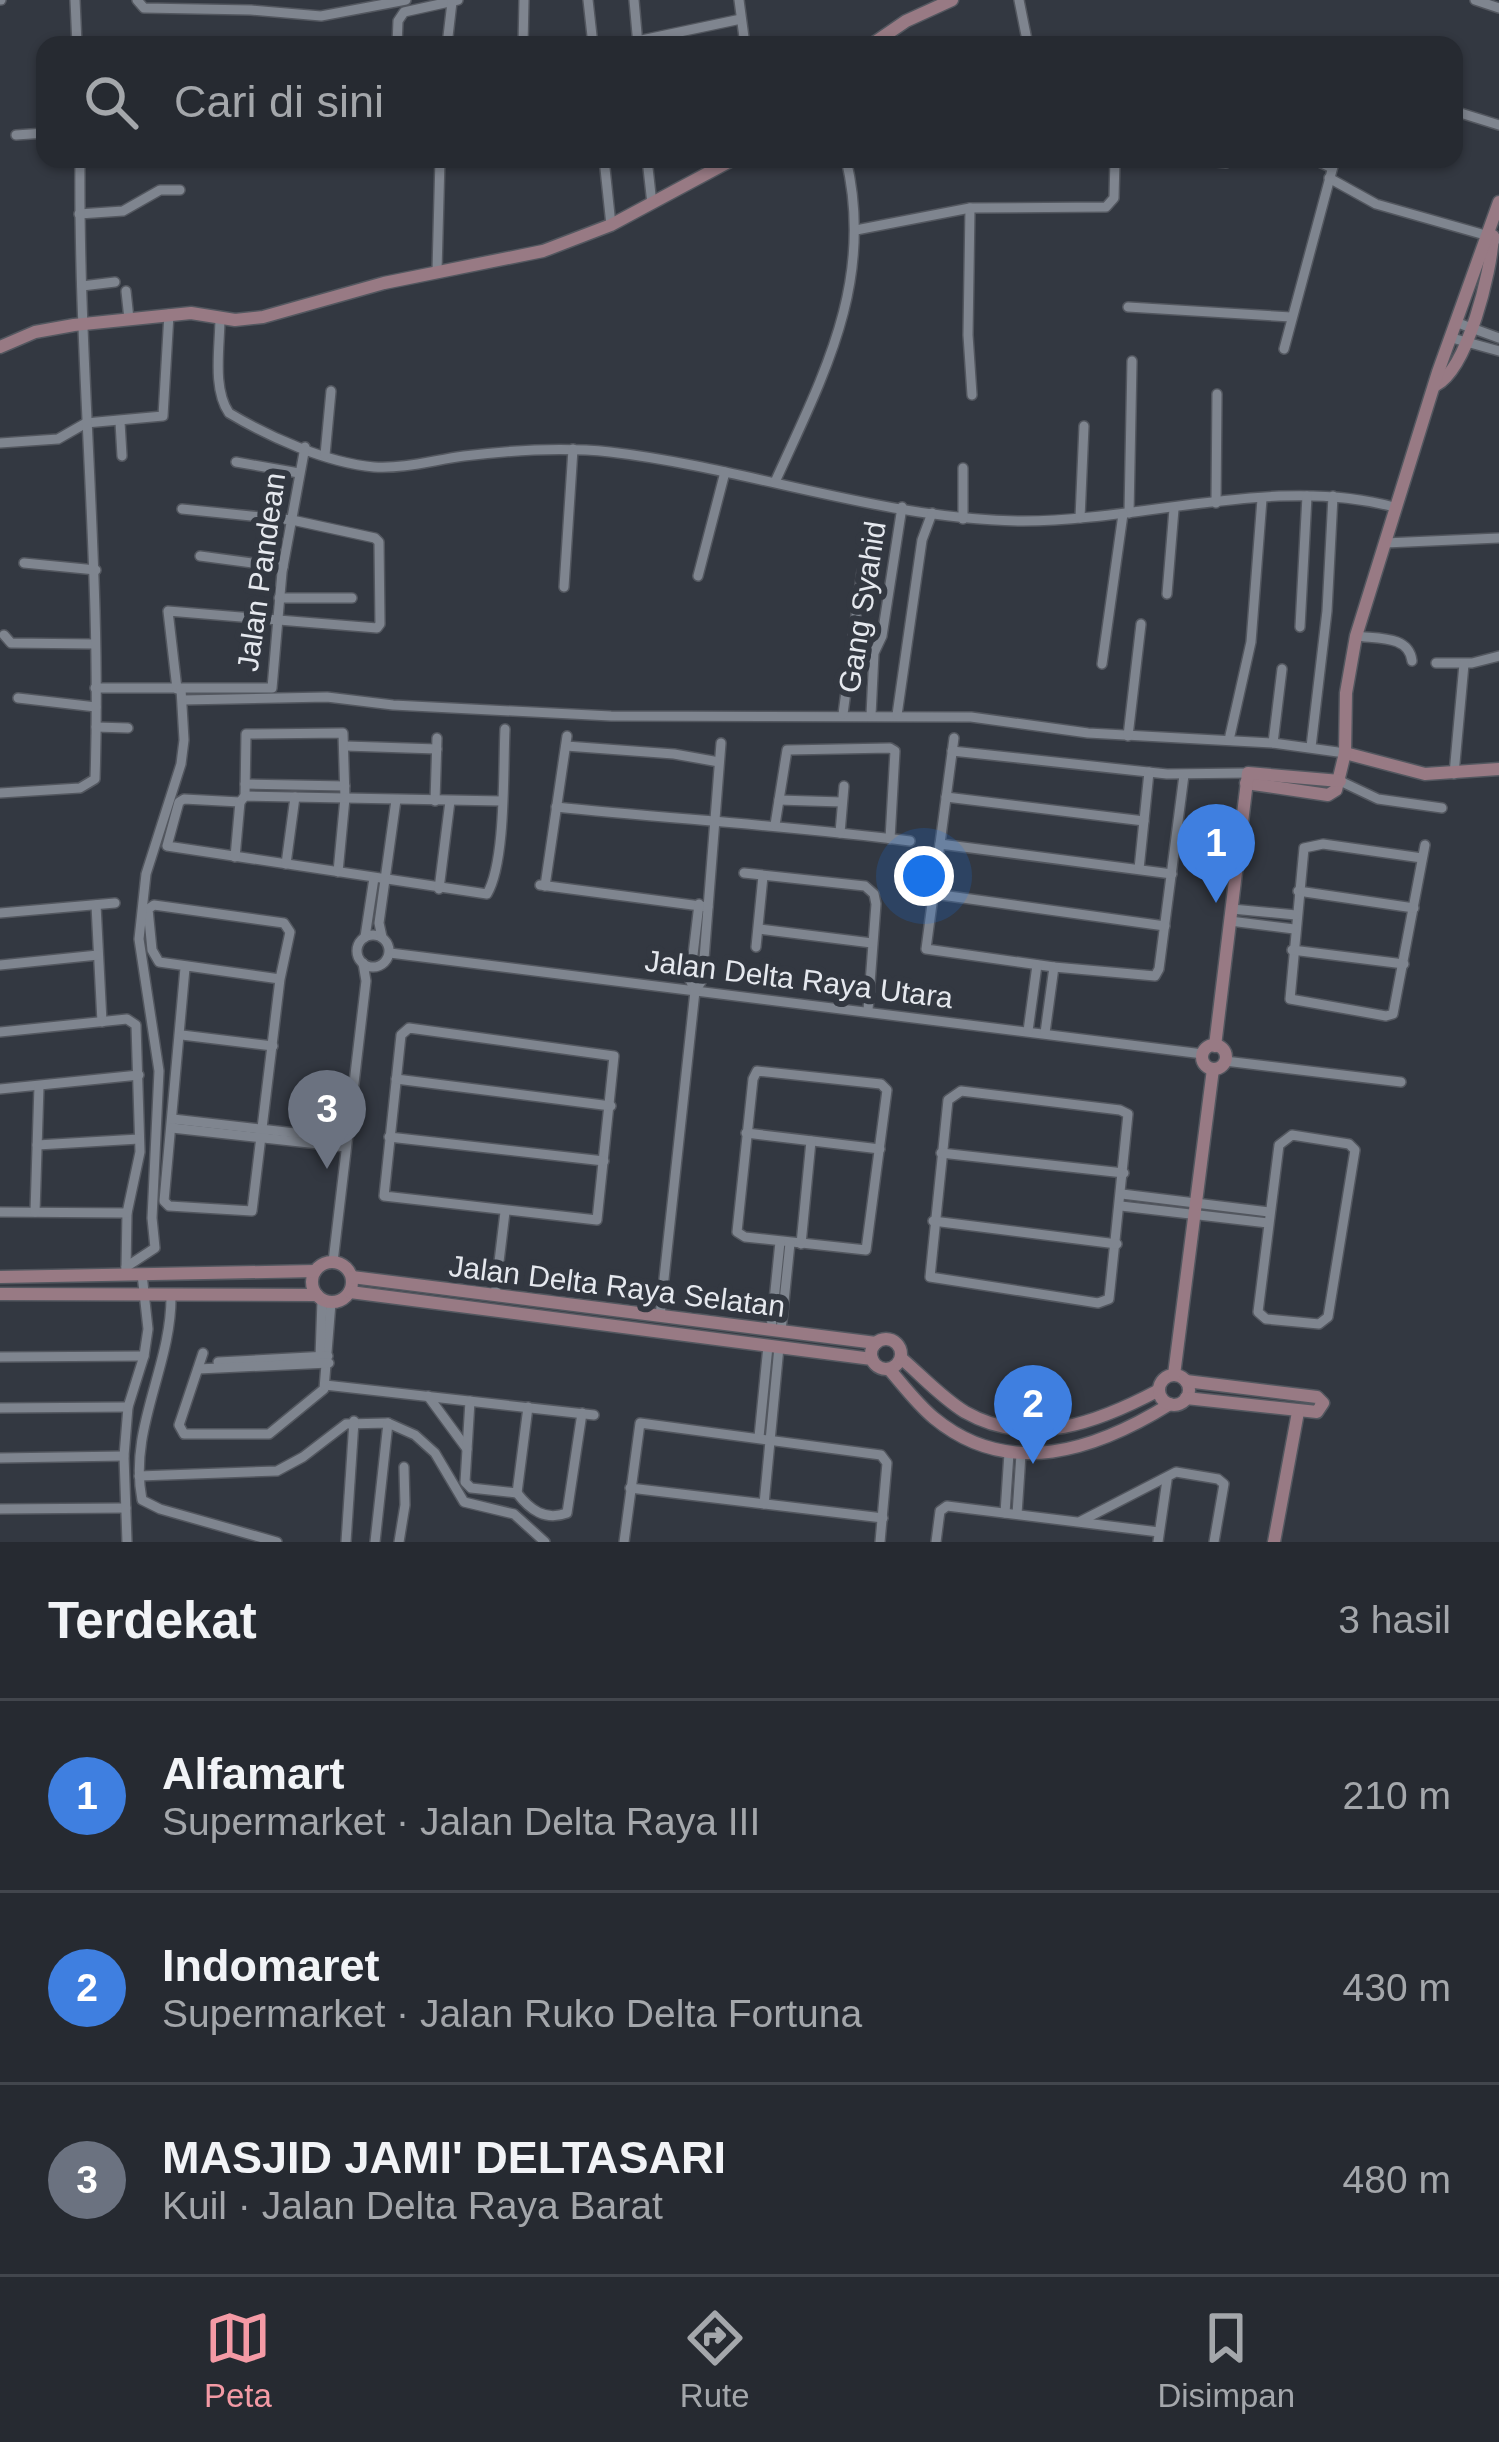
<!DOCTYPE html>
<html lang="id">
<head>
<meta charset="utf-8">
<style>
  :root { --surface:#262a31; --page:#32363d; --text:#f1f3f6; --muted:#a4a7ab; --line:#42464d; --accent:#f49aa5 }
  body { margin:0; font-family:Arial,sans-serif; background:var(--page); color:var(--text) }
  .you { position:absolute; left:924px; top:876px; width:42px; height:42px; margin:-30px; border:9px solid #fff; border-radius:50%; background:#1a73e8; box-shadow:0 0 0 18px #1a73e833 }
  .badge { display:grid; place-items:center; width:78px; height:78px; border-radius:50%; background:var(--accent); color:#fff; font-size:39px; font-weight:700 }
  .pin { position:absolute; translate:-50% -99px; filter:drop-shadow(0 3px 6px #0008) }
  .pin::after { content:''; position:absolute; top:63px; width:42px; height:36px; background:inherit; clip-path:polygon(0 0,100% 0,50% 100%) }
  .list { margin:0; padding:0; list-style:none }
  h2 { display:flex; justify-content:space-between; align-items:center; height:156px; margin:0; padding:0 48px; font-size:51px }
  h2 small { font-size:39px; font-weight:400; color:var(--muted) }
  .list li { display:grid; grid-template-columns:78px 1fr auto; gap:36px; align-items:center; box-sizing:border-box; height:192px; padding:0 48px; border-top:3px solid var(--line) }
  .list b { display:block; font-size:45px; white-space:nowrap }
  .list p { margin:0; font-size:39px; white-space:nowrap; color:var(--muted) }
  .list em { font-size:39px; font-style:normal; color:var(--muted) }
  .icon { flex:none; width:66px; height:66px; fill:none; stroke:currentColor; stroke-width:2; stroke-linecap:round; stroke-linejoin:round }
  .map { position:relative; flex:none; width:1499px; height:1542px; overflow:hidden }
  .search { position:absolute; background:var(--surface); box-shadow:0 3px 9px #0004; left:36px; right:36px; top:36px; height:132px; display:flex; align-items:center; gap:30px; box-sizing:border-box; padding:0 42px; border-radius:24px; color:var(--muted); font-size:45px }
  .sheet { height:732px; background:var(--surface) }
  nav { display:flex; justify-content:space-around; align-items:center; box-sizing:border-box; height:168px; border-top:3px solid var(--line); background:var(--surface); font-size:33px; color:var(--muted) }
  nav a { display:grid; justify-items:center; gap:6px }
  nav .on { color:var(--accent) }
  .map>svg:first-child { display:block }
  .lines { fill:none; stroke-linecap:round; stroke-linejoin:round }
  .street-casing { stroke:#53575f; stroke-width:12 }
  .secondary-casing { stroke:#53575f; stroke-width:15 }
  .street { stroke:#7f858f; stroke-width:9 }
  .secondary { stroke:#987a84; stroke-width:12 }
  .labels { text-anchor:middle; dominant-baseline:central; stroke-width:12; stroke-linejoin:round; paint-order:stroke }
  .street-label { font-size:30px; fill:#e5e8ee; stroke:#333841 }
</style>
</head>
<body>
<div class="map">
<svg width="1499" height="1542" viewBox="0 0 1499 1542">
  <rect width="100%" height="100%" fill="#333841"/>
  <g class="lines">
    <defs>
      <g id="street">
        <path d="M0,0h1"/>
        <path d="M75,0l2,45"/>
        <path d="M137,0l7,8 107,2 70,6 85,-16"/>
        <path d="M588,0l5,45"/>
        <path d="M634,0l4,45"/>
        <path d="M739,0l6,45"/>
        <path d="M1019,0l9,45"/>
        <path d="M1475,0l24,8"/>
        <path d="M637,41l104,-22"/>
        <path d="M397,45l1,-24 6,-9 54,-12"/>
        <path d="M447,45l5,-43"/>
        <path d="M523,45l1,-45"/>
        <path d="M1454,111l45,14"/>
        <path d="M16,135l29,-2"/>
        <path d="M604,159l7,66"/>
        <path d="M647,159l5,45"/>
        <path d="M1189,159l37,4"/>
        <path d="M1313,159l19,9"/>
        <path d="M1329,178l47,26 123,35"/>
        <path d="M970,208l-2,127 4,60"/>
        <path d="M79,214l44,-3 37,-21h20"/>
        <path d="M856,230l114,-22 136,-1 8,-9 1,-39"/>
        <path d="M437,271l3,-112"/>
        <path d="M82,286l33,-4"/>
        <path d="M126,291l3,28"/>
        <path d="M1128,307l163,10"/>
        <path d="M220,317c0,30 -8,71 9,96 40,24 98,50 145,54 30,2 60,-7 90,-11 49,-6 97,-9 146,-4 138,16 273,68 413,69 120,0 254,-46 371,-14"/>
        <path d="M1458,323l41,15"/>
        <path d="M1452,338l47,13"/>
        <path d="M1284,349l51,-190"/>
        <path d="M120,422l2,34"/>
        <path d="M0,443l58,-4 28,-16 77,-7 6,-102"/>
        <path d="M325,455l6,-64"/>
        <path d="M236,462l63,11"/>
        <path d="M775,482c49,-108 100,-201 71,-323"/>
        <path d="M1216,503l1,-109"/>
        <path d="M1129,513l3,-152"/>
        <path d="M1080,518l4,-92"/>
        <path d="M963,519v-51"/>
        <path d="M1385,543l114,-5"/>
        <path d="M200,556l83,11"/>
        <path d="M24,563l72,7"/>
        <path d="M698,576l27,-104"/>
        <path d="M564,587l9,-138"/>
        <path d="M1167,594l7,-85"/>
        <path d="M279,598h73"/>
        <path d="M1300,627l7,-131"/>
        <path d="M4,635l7,8 84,1"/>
        <path d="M1356,636c21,3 53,-1 56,25"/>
        <path d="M1436,663h36l27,-7"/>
        <path d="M1102,664l21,-150"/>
        <path d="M95,688h177l10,-116 23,-125"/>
        <path d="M177,689l-9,-78 209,17 3,-4 -1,-82 -4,-4 -83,-18 -110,-11"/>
        <path d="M18,698l78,9"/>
        <path d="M183,700l144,-3 66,8 218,11 360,1 117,16 185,10 72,10"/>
        <path d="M843,714l19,-143"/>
        <path d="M871,715l3,-62 8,-17 20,-129"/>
        <path d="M897,715l25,-175 10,-27"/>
        <path d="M96,727l32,1"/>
        <path d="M1128,736l13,-112"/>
        <path d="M954,738l-28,211 128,18 101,9 4,-7 25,-194"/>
        <path d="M1229,740l22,-98 11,-143"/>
        <path d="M1273,743l9,-74"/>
        <path d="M346,746l91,3"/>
        <path d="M566,746l108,8 45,8"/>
        <path d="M1311,747l16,-136 6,-115"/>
        <path d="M952,751l215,23 81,-1"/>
        <path d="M1454,774l10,-110"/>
        <path d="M1340,781l38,18 64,9"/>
        <path d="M245,784l100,2"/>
        <path d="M0,793l80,-5 15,-9c7,-207 -17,-413 -15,-620"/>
        <path d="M245,796l1,-62 97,-1 2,65 -7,74"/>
        <path d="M946,797l198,24"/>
        <path d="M779,800l63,2"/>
        <path d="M435,801l2,-63"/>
        <path d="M502,801l-257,-5 -5,6 -56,-3 -5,3 -12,44 320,48c19,-32 16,-125 18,-165"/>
        <path d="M556,807c118,12 237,19 354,34"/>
        <path d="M775,825l12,-75 103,-2 5,3 -5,88"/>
        <path d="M840,833l4,-47"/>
        <path d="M940,844l232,30"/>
        <path d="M235,857l5,-55"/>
        <path d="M1422,858l-99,-14 -19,4 -14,151 96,17 7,-2 32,-169"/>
        <path d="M286,864l9,-67"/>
        <path d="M1139,869l10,-97"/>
        <path d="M744,873l121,13 9,8 2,10 -8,106"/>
        <path d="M540,885l168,22"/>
        <path d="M545,886l22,-150"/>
        <path d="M439,889l11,-88"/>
        <path d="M1298,891l116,17"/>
        <path d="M934,894l231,32"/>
        <path d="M96,905l6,117"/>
        <path d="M1232,909l64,6"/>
        <path d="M0,913l115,-10"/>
        <path d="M1230,921l64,8"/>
        <path d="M759,929l113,14"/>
        <circle cx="373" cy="951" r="16"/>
        <path d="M365,937l9,-59"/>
        <path d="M382,937l-3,-14 17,-123"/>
        <path d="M756,947l7,-71"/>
        <path d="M1292,950l112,14"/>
        <path d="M390,953l813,101"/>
        <path d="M0,965l98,-10"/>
        <path d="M185,968l-21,233 5,5 83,5 28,-232 10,-47 -6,-9 -130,-18 -6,4 4,41 7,12 121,17"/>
        <path d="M695,991l-5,-11 9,-76"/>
        <path d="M409,1028l205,28 -17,164 -213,-24 17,-161z"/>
        <path d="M1028,1031l9,-66"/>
        <path d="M0,1032l127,-13 9,6 4,127 -13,61 -1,56"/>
        <path d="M1045,1033l9,-66"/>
        <path d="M182,1035l91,11"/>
        <path d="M1225,1061l176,21"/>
        <path d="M757,1071l124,13 6,6 -21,160 -121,-13 -8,-5 16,-153z"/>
        <path d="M396,1079l215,27"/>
        <path d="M0,1089l139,-14"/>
        <path d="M961,1091l159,19 8,4 -19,185 -11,4 -168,-26 18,-177z"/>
        <path d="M173,1119l174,20"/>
        <path d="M172,1128l174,19"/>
        <path d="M746,1133l134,16"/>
        <path d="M1292,1135l57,9 6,6 -27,167 -9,7 -53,-5 -8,-7 21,-167z"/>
        <path d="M389,1137l215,24"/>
        <path d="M37,1145l102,-6"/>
        <path d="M941,1153l183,20"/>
        <path d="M1122,1194l147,18"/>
        <path d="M1121,1206l147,17"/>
        <path d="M0,1212l127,1"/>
        <path d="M35,1212l4,-126"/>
        <path d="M933,1221l184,23"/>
        <path d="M801,1244l10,-103"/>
        <path d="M333,1262l33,-281 -3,-18"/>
        <path d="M126,1267l29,-19 -3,-30 7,-147 -20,-132 7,-65 35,-110 3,-24 -3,-51"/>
        <path d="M171,1295c1,71 -43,133 -29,205l18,9 117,33"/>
        <path d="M495,1295l10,-83"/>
        <path d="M660,1316l35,-325 6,-9 3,-23 17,-216"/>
        <path d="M771,1330l9,-88"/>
        <path d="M781,1331l9,-88"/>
        <path d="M203,1353l-24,72 5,9h85l55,-45 7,-86"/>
        <path d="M0,1357l144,-1"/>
        <path d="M320,1357l2,-57"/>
        <path d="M218,1362l110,-6"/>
        <path d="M198,1369l131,-6"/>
        <path d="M325,1385l269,30"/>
        <path d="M428,1396l39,53"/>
        <path d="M470,1401l-5,81 6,6 46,5 11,-86"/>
        <path d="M0,1408l128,-1"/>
        <path d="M759,1437l9,-91"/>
        <path d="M0,1458l124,-2"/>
        <path d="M139,1476l138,-5 26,-14 43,-33 42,-1 27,12 20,18 29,49 50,12 31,28"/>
        <path d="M630,1488l253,30"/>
        <path d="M517,1493c13,17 28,28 50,20l15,-100"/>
        <path d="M764,1504l15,-157"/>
        <path d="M0,1509l126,-1"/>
        <path d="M1005,1513l4,-60"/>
        <path d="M1017,1514l4,-60"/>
        <path d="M1081,1521l95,-49 42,7 6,5 -10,58"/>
        <path d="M127,1542l-3,-86 4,-49 16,-51 4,-27 -6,-55"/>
        <path d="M346,1542l8,-121"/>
        <path d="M375,1542l13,-119"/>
        <path d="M399,1542l6,-37 -1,-38"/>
        <path d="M624,1542l16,-119 241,32 6,8 -7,79"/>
        <path d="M936,1542l4,-31 7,-5 212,26"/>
        <path d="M1158,1542l9,-62"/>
      </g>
      <g id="secondary">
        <path d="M871,45l35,-24 46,-21"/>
        <path d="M0,347l35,-15 39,-7 117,-12 44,7 28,-3 121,-34 159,-32 68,-26 123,-66"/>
        <path d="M1436,385c32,-17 55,-113 57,-149"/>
        <path d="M1345,753l80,21 74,-5"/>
        <path d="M1246,783l82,12 8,-5 9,-37 1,-60 10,-57 82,-264 61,-170"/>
        <circle cx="1214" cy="1057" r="12"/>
        <path d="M1215,1046l33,-273 92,8"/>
        <circle cx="332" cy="1282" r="20"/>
        <path d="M0,1277l315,-6"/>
        <path d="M352,1277l524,66"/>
        <path d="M350,1292l522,67"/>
        <path d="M0,1294l317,1"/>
        <circle cx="886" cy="1354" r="15"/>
        <path d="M901,1358c21,18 41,40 64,54 65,37 134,10 194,-22"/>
        <path d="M889,1369c14,16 28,35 45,49 75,62 162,32 236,-14"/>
        <circle cx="1174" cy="1390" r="15"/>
        <path d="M1174,1375l39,-306"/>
        <path d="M1186,1381l131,16 6,6 -6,9 -131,-14"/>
        <path d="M1274,1542l24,-130"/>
      </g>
    </defs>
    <!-- street casing -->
    <use href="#street" class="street-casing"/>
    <!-- secondary casing -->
    <use href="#secondary" class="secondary-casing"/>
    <!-- street -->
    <use href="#street" class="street"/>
    <!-- secondary -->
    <use href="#secondary" class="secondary"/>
  </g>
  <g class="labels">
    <!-- street labels -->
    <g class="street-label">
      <text transform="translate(261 572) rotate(-82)">Jalan Pandean</text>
      <text transform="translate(862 607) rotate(-81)">Gang Syahid</text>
      <text transform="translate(799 979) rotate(7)">Jalan Delta Raya Utara</text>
      <text transform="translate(617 1286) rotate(7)">Jalan Delta Raya Selatan</text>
    </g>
  </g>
</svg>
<div class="you"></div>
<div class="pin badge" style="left:1216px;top:903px;background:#3f7fe0">1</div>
<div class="pin badge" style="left:1033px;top:1464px;background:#3f7fe0">2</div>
<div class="pin badge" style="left:327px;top:1169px;background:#6b7280">3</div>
<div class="search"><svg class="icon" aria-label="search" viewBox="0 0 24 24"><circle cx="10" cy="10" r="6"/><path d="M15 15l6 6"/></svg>Cari di sini</div>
</div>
<section class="sheet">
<h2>Terdekat<small>3 hasil</small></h2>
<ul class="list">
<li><span class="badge" style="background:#3f7fe0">1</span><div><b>Alfamart</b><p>Supermarket · Jalan Delta Raya III</p></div><em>210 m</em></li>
<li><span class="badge" style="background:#3f7fe0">2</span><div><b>Indomaret</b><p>Supermarket · Jalan Ruko Delta Fortuna</p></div><em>430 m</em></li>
<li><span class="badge" style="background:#6b7280">3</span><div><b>MASJID JAMI' DELTASARI</b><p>Kuil · Jalan Delta Raya Barat</p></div><em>480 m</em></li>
</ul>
</section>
<nav>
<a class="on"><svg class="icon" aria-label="map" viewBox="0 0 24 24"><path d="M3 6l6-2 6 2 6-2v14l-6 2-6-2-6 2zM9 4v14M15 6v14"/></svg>Peta</a>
<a><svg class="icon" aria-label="directions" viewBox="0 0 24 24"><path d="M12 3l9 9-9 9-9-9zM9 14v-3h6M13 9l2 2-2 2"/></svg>Rute</a>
<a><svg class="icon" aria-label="saved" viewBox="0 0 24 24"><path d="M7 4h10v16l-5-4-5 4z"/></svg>Disimpan</a>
</nav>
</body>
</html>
